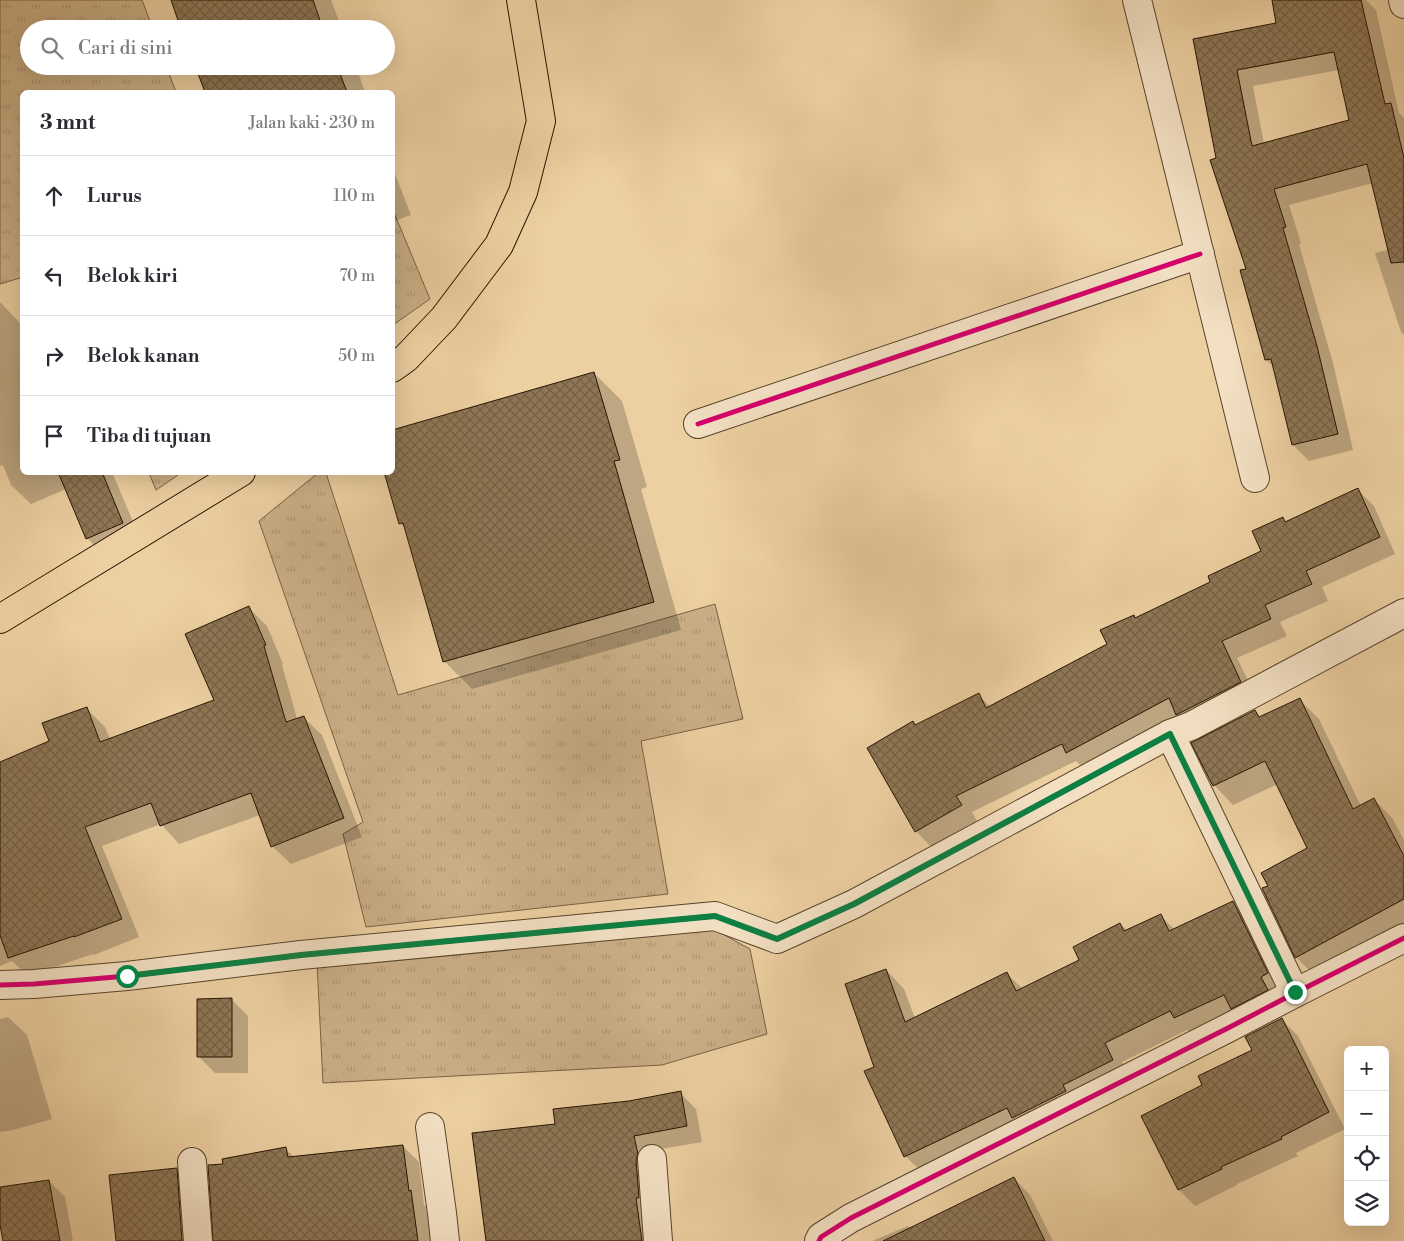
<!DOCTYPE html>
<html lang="id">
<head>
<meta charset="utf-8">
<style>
  :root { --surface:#fff; --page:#f7f7f7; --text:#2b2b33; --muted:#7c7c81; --line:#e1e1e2 }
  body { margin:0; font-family:"Libre Bodoni",serif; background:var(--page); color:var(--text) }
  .controls { position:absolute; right:15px; bottom:15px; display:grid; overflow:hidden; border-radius:8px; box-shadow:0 5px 20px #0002 }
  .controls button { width:45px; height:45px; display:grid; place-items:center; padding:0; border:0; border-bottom:1px solid var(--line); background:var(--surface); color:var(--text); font:25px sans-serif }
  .stop { position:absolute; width:15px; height:15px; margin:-11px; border:4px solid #0b8043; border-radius:50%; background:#fff }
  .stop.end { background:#0b8043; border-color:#fff; box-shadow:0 1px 5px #0008 }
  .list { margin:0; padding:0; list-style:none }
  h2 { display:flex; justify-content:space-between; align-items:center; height:65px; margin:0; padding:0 20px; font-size:21px }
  h2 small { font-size:16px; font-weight:400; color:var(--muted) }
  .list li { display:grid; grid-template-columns:32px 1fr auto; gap:15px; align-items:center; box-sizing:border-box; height:80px; padding:0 20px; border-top:1px solid var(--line) }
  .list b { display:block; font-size:19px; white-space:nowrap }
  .list em { font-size:16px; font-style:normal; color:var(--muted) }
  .icon { flex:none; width:28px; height:28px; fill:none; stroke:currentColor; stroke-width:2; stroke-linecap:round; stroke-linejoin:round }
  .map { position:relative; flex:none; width:1404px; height:1241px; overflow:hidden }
  .search { position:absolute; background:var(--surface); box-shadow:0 5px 20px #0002; left:20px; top:20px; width:375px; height:55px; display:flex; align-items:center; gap:12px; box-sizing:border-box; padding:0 18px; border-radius:28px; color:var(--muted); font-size:19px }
  .panel { position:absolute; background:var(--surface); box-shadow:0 5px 20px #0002; left:20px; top:90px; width:375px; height:385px; border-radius:8px }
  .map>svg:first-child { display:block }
  .grass { fill:url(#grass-tufts); stroke:#796244 }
  .shadow { fill:#0003; fill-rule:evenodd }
  .building { fill:url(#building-cross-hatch); stroke:#271502; fill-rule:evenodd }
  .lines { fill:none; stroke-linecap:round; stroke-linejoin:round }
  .street-casing { stroke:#58442a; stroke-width:30 }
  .primary-casing { stroke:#271502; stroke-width:30 }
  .street { stroke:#f3e0c3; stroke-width:28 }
  .primary { stroke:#edd0a2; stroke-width:28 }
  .cycleway-casing { stroke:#f3e0c3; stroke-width:8 }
  .cycleway { stroke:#d6006c; stroke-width:5 }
  .route { stroke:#0b8043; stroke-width:6 }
</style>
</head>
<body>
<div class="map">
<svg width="1404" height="1241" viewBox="0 0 1404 1241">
  <defs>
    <pattern id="grass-tufts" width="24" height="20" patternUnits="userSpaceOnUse" patternTransform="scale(1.25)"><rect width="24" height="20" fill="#cbb087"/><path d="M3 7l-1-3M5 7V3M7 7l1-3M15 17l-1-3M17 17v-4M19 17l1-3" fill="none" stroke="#ae9673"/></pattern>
    <pattern id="building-cross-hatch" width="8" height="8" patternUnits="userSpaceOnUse" patternTransform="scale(1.25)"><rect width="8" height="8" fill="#8e7655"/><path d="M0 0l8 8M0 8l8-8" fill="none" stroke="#746044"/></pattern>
  </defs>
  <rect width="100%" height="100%" fill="#edd0a2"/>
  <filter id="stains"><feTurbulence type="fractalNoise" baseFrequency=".004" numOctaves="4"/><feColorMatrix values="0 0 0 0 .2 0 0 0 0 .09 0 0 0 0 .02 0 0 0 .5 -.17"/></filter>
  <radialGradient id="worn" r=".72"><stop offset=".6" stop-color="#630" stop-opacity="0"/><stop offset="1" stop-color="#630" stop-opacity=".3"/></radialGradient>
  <!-- grass -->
  <g class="grass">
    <path d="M0,0h142l11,29h-124v37h137l10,26h-154v191l-2,-5 -20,6z"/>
    <path d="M392,208l38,91 -37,26h-1z"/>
    <path d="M319,472l7,1 72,222 317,-91 28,115 -102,22 27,153 -302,33 -23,-93 20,-12 -104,-301z"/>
    <path d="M149,473h32l-25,17z"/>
    <path d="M697,920l53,29 17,85 -105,31 -339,18 -6,-120z"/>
  </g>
  <!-- shadow -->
  <g class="shadow">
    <path d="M172,0h159l11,29h-159z"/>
    <path d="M1273,0h93l10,10 23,103 5,5v100l-31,-35 -84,22 12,38 -2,1 34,119 20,87 -44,11 -16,-16 -18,-77 -9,-8 -18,-91 -31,-110 -23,-119 84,-16zM1339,70l12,51 -87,23 -11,-58z"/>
    <path d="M196,66h160l9,26h-159z"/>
    <path d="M392,166l19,49 -19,7z"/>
    <path d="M1404,246v89l-3,-3 -26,-79z"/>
    <path d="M0,302l19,20 3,8v142h90l30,71 -35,15 -20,-20 -21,-49 -35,15 -20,-19 -8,-20 -3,1z"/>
    <path d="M594,373l28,28 25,86 -6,2 40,141 -209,59 -28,-28 -38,-132 -6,-6 -8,-51z"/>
    <path d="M1358,490l16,16 21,48 -73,33 6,14 -48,21 7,14 -50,22 20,40 -173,71 -8,-8 -104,51 5,9 -45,27 -16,-17 -1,-105 63,-31 13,12 117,-62 25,-29 4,3 75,-36 51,-31 20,-33 3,4z"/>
    <path d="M249,608l18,18 16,38 -1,1 15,54 6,-2 19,18 40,102 -71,27 -19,-18 -12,-31 -81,29 -18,-20 -59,22 37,91 -45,18 -1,-1 -65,22 -16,-15 -12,5v-203l50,-21 37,-33 18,18 5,12 105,-38z"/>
    <path d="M1299,699l20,20 42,87 13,-7 19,20 11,21v93l-88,44 -20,-20 -27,-71 40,-38 -31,-64 -45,21 -19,-20 41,-74 6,7z"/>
    <path d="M1233,903l18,18 34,70 -92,45 -6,-6 -65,32 8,17 -206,95 -19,-18 -29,-89 10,-97 18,19 11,29 92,-44 16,15 58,-28 39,-37 7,7 34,-15 14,14z"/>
    <path d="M232,1000l16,16v57h-33l-17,-17z"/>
    <path d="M8,1017l19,18 25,84 -39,11 -13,2v-113z"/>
    <path d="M1281,1019l17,17 47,93 -49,24 2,3 -61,28v1l-42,21 -16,-16 25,-104 50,-35z"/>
    <path d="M680,1093l16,16 6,33 -52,9 5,90h-169l70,-116 73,-23z"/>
    <path d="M403,1146l16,16 5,43 2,2 5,34h-216l9,-76 62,-16 9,9z"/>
    <path d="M176,1169l16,16 5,56h-80z"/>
    <path d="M1014,1178l16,17 23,46h-181l36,-15 3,3z"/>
    <path d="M49,1181l16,16 8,44h-69l-4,-23v-30z"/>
  </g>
  <!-- building -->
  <g class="building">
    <path d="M171,0h142l10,29h-142z"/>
    <path d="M1272,0h89l24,104 6,-1 13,55v104l-13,1 -24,-99 -93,25 12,38 -3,1 34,118 21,88 -46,11 -21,-86 -6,1 -25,-90 6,-1 -36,-109 6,-2 -23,-119 83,-16zM1334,52l15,68 -97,26 -15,-76z"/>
    <path d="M195,66h142l10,26h-142z"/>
    <path d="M594,372l26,88 -6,1 40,141 -211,60 -40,-139 -4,1 -15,-52h8v-42z"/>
    <path d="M58,472h44l21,51 -37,16z"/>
    <path d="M1358,488l22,49 -74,34 6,13 -47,21 6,14 -49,22 19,41 -65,33 -7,-17 -103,55 -4,-9 -106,52 6,9 -47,27 -48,-84 46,-27 2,4 64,-32 7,15 121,-64 -7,-14 34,-15 1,3 75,-36 -2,-6 53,-25 -9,-20 31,-14 2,5z"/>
    <path d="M249,606l17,39 -2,1 22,76 18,-6 40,102 -73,29 -20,-54 -91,33 -9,-23 -66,24 37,92 -48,18v-1l-66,22 -8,-23v-173l49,-21 -7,-18 45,-16 13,35 114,-42 -29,-66z"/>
    <path d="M1300,698l53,111 21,-11 30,58v43l-109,59 -33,-70 6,-2 -7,-13 46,-25 -42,-87 -52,25 -22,-43 64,-33 4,7z"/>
    <path d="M1233,901l35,72 -7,4 7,13 -37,19 -7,-14 -50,23 -4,-7 -65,32 8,17 -50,25 3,6 -54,27 -5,-10 -103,49 -40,-86 10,-4 -29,-83 41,-15 19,53 102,-50 9,19 63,-31 -6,-13 47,-24 4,8 37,-17 8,17z"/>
    <path d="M232,998v59h-35v-58z"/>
    <path d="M1282,1018l47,94 -48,25 1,2 -61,28 1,2 -44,21 -37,-74 61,-31 -4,-9 54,-26 -7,-13z"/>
    <path d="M681,1091l6,35 -53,10 4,18 -2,6 3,38h-3l6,43h-156l-14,-108 83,-9 -2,-15 76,-8z"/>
    <path d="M403,1145l6,46 2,-1 7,51h-205l-5,-76 15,-1 -1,-5 64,-12 2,10z"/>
    <path d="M177,1168l5,73h-66l-7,-66z"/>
    <path d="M1014,1177l31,64h-162z"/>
    <path d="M49,1180l11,61h-57l-3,-16v-38z"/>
  </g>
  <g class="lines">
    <defs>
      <g id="street">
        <path d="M1137,0l118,478"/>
        <path d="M1403,0l1,4"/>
        <path d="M698,424l502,-170"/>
        <path d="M0,985l34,-1 93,-8 174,-21 414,-39 62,23 77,-35 316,-170"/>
        <path d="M1295,993l-125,-259 21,-8 213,-113"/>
        <path d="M430,1127l12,86 3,28"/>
        <path d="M652,1159l6,82"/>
        <path d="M192,1162l6,79"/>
        <path d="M819,1241l2,-4 30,-19 377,-190 67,-35 109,-55"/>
      </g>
      <g id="primary">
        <path d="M392,368l14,-10 38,-40 55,-73 24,-53 18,-71 -20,-121"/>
        <path d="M0,619l241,-147"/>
      </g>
    </defs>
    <!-- street casing -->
    <use href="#street" class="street-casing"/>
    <!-- primary casing -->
    <use href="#primary" class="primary-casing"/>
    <!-- street -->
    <use href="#street" class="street"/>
    <!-- primary -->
    <use href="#primary" class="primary"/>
    <defs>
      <g id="cycleway">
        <path d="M698,424l502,-170"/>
        <path d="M0,985l34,-1 93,-8 174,-21 414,-39 62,23 77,-35 316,-170"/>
        <path d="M819,1241l2,-4 30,-19 377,-190 67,-35 109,-55"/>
      </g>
    </defs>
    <!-- cycleway casing -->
    <use href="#cycleway" class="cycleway-casing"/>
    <!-- cycleway -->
    <use href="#cycleway" class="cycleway"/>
  </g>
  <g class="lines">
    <!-- route -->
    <path class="route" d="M127,976l174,-21 414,-39 62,23 77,-35 316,-170 125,258"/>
  </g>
  <rect width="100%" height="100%" filter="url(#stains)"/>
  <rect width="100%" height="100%" fill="url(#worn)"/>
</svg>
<div class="controls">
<button>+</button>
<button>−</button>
<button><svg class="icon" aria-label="locate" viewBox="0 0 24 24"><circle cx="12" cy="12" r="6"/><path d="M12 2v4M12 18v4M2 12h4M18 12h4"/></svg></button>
<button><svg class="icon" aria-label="layers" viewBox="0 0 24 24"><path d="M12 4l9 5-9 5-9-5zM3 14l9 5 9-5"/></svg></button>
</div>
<div class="stop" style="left:127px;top:976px"></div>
<div class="stop end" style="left:1295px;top:992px"></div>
<div class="search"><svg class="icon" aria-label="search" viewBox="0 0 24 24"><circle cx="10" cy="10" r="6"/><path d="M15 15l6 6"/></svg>Cari di sini</div>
<section class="panel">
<h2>3 mnt<small>Jalan kaki · 230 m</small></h2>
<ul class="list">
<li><svg class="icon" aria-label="ahead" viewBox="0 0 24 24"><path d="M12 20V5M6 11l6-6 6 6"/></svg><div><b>Lurus</b></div><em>110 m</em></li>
<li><svg class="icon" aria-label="left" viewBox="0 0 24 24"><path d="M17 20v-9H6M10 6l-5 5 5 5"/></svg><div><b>Belok kiri</b></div><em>70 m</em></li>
<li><svg class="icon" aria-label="right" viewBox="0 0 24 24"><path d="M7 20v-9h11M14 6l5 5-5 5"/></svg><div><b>Belok kanan</b></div><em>50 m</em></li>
<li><svg class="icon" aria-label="arrive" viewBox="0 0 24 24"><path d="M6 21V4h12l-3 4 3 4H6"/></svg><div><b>Tiba di tujuan</b></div></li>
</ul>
</section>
</div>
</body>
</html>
